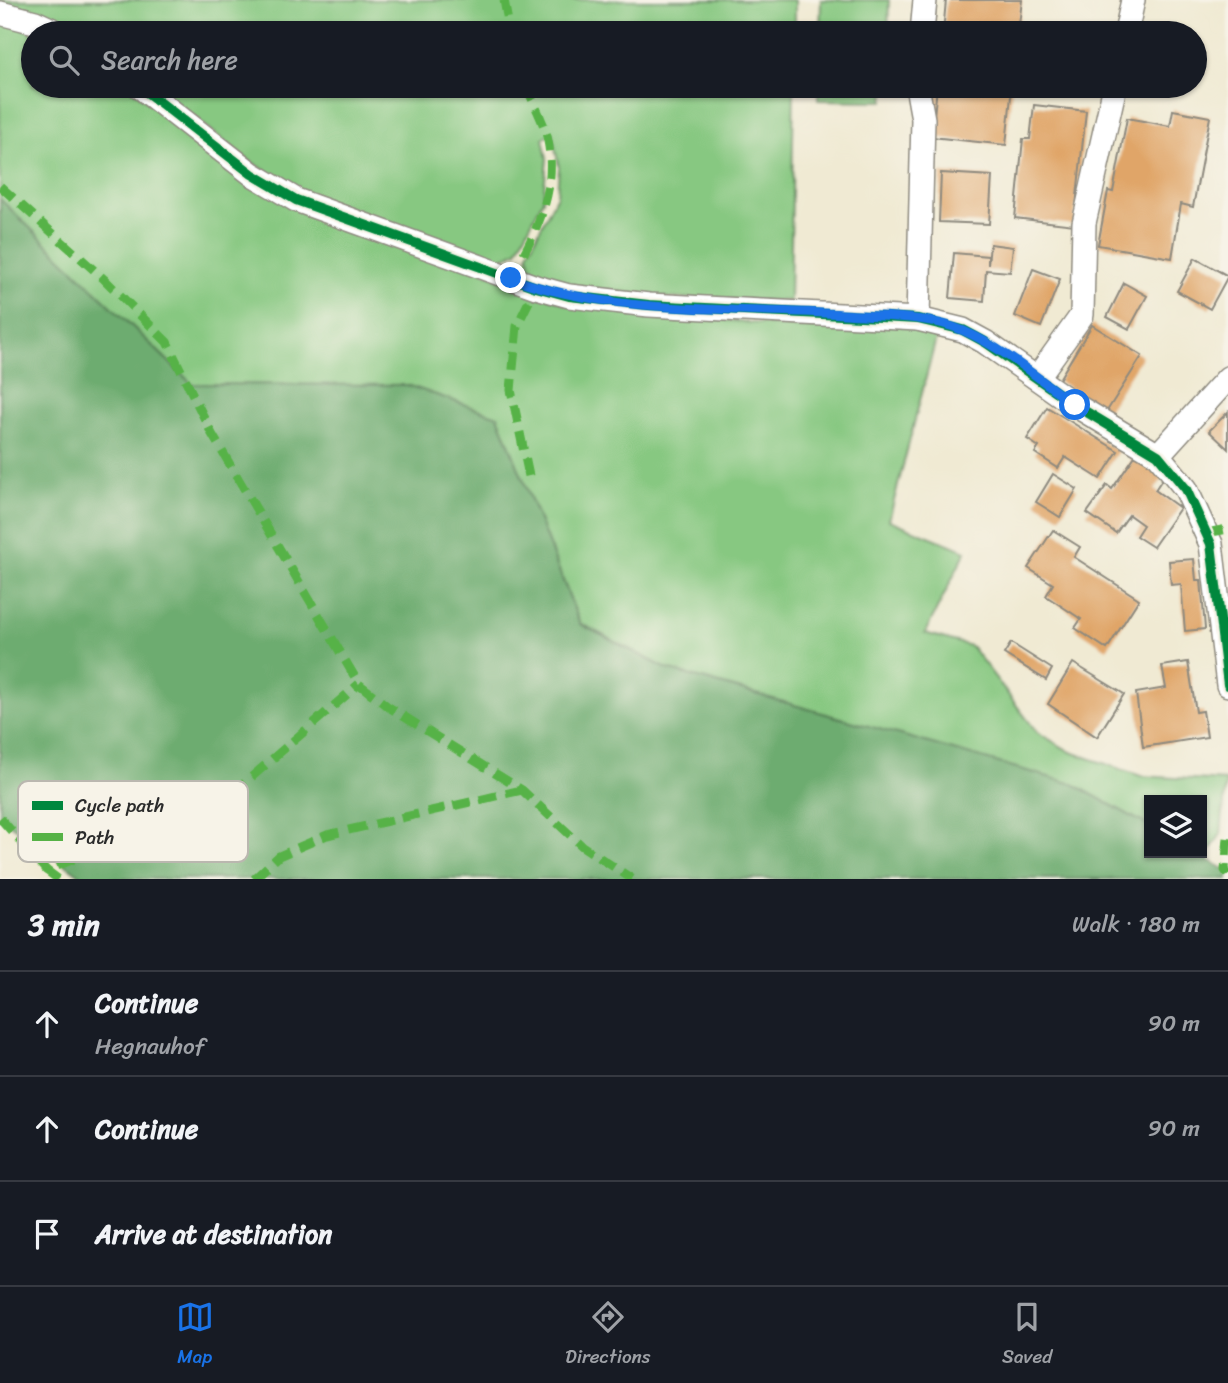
<!DOCTYPE html>
<html lang="en">
<head>
<meta charset="utf-8">
<style>
  :root { --surface:#171b24; --page:#20242c; --text:#f1f3f6; --muted:#9ea1a6; --line:#363941; --accent:#1a73e8 }
  body { margin:0; font-family:Sriracha,sans-serif; background:var(--page); color:var(--text) }
  .controls { position:absolute; right:21px; bottom:21px; display:grid; overflow:hidden; border-radius:0px; box-shadow:0 2px 5px #0004 }
  .controls button { width:63px; height:63px; display:grid; place-items:center; padding:0; border:0; border-bottom:2px solid var(--line); background:var(--surface); color:var(--text); font:35px sans-serif }
  .stop { position:absolute; width:21px; height:21px; margin:-16px; border:5px solid #1a73e8; border-radius:50%; background:#fff }
  .stop.end { background:#1a73e8; border-color:#fff; box-shadow:0 2px 7px #0008 }
  .list { margin:0; padding:0; list-style:none }
  h2 { display:flex; justify-content:space-between; align-items:center; height:91px; margin:0; padding:0 28px; font-size:30px }
  h2 small { font-size:23px; font-weight:400; color:var(--muted) }
  .list li { display:grid; grid-template-columns:46px 1fr auto; gap:21px; align-items:center; box-sizing:border-box; height:105px; padding:0 28px; border-top:2px solid var(--line) }
  .list b { display:block; font-size:26px; white-space:nowrap }
  .list p { margin:0; font-size:23px; white-space:nowrap; color:var(--muted) }
  .list em { font-size:23px; font-style:normal; color:var(--muted) }
  .icon { flex:none; width:38px; height:38px; fill:none; stroke:currentColor; stroke-width:2; stroke-linecap:round; stroke-linejoin:round }
  .map { position:relative; flex:none; width:1228px; height:879px; overflow:hidden }
  .search { position:absolute; background:var(--surface); box-shadow:0 2px 5px #0004; left:21px; right:21px; top:21px; height:77px; display:flex; align-items:center; gap:18px; box-sizing:border-box; padding:0 24px; border-radius:38px; color:var(--muted); font-size:26px }
  .sheet { height:406px; background:var(--surface) }
  nav { display:flex; justify-content:space-around; align-items:center; box-sizing:border-box; height:98px; border-top:2px solid var(--line); background:var(--surface); font-size:19px; color:var(--muted) }
  nav a { display:grid; justify-items:center; gap:4px }
  nav .on { color:var(--accent) }
  .map>svg:first-child { display:block }
  .green { fill:#87c881; stroke:#597a56; stroke-width:2 }
  .forest { fill:#6dac6f; stroke:#4c6c4d; stroke-width:2 }
  .building { fill:#e0a567 }
  .lines { fill:none; stroke-linecap:round; stroke-linejoin:round }
  .minor-casing { stroke:#8e8a7f; stroke-width:26 }
  .minor { stroke:#fff; stroke-width:23 }
  .quiet { stroke:#56b246; stroke-width:9; stroke-dasharray:18 9; stroke-linecap:butt }
  .cycleway-casing { stroke:#f7f3e8; stroke-width:15 }
  .cycleway { stroke:#00873e; stroke-width:10 }
  .route { stroke:#1a73e8; stroke-width:9 }
  .key { fill:#f7f3e8; stroke:#bab7af; stroke-width:2 }
  .key-label { font-size:19px; fill:#2b2b2b }
</style>
</head>
<body>
<div class="map">
<svg width="1228" height="879" viewBox="0 0 1228 879">
  <rect width="100%" height="100%" fill="#f7f3e8"/>
  <filter id="ink" filterUnits="userSpaceOnUse"><feTurbulence type="fractalNoise" baseFrequency=".0143" numOctaves="2"/><feDisplacementMap in="SourceGraphic" scale="14" xChannelSelector="R" yChannelSelector="G"/><feConvolveMatrix kernelMatrix="1 2 1 2 8 2 1 2 1" color-interpolation-filters="sRGB"/></filter>
  <filter id="wash" filterUnits="userSpaceOnUse"><feTurbulence type="fractalNoise" baseFrequency=".00686" numOctaves="4" result="noise"/><feDisplacementMap in="SourceGraphic" scale="28" xChannelSelector="R" yChannelSelector="G"/><feGaussianBlur stdDeviation="1.57" result="paint"/><feColorMatrix in="noise" values="0 0 0 0 0 0 0 0 0 0 0 0 0 0 0 0 0 1.4 0 .05"/><feComposite in="paint" operator="in"/></filter>
  <g filter="url(#wash)">
    <rect width="100%" height="100%" fill="#f0ead3"/>
    <!-- green -->
    <g class="green">
      <path d="M0,0h795v33h-717l-24,-14 -54,-15z"/>
      <path d="M821,0h68l-1,33h-68z"/>
      <path d="M0,19l33,14v53h95l119,94 319,124 228,23 106,-2 38,6 -49,189 77,31 -41,82 46,13 66,86 34,20 70,24 85,5 -5,53 -16,24 -9,-5h6v-53h-53v26l-76,-42 -406,-115 -87,-46 -82,-207 -91,-31 -215,-1 -192,-185z"/>
      <path d="M154,86h640l-4,215 -122,-3 -95,-12 -35,-9 -8,-11 -2,-13 29,-58 2,-28 -7,-34 -9,5 4,21 -4,41 -26,51 -19,10 -198,-69 -50,-31z"/>
      <path d="M818,86h68l-2,15 -66,-1z"/>
    </g>
    <!-- forest -->
    <path class="forest" d="M0,199l192,185 215,1 91,31 82,208 87,45 406,115 76,42v27h47l32,18v8h-1143l-85,-62z"/>
    <g id="blocks">
      <!-- building -->
      <g class="building">
        <path d="M946,0h76l-4,33h-75z"/>
        <path d="M937,86h75l-6,59 -74,-8z"/>
        <path d="M1034,105l52,6 -12,114 -59,-7 8,-79h7z"/>
        <path d="M1173,110l37,7 -17,90 -12,-3 -9,54 -74,-13 10,-54 5,1 14,-74 43,8z"/>
        <path d="M941,173l51,3 -3,48 -50,-2z"/>
        <path d="M990,244l23,3 -3,25 -24,-2 -2,31 -34,-3 4,-45 34,3v9z"/>
        <path d="M1195,258l33,18 -18,33 -33,-18z"/>
        <path d="M1033,269l27,10 -19,48 -26,-11z"/>
        <path d="M1124,283l23,13 -18,33 -22,-12z"/>
        <path d="M1092,325l50,31 -35,55 -49,-30z"/>
        <path d="M1047,407l71,44 -18,28 -35,-22 -7,11 -23,-15 4,-6 -12,-8z"/>
        <path d="M1228,412v37l-19,-18z"/>
        <path d="M1137,453l29,20 -11,17 25,18 -27,39 -17,-11 7,-11 -14,-10 -13,18 -29,-20 20,-28 5,4z"/>
        <path d="M1053,474l24,15 -17,28 -24,-15z"/>
        <path d="M1053,530l27,17 -6,10 65,42 -32,50 -32,-21 6,-9 -35,-23 7,-12 -25,-16z"/>
        <path d="M1194,559l2,21h5l4,49 -20,2 -4,-47 -10,1 -2,-24z"/>
        <path d="M1011,643l41,26 -6,11 -42,-26z"/>
        <path d="M1188,662l8,50 7,-1 4,26 -64,10 -7,-54 30,-5 -4,-22z"/>
        <path d="M1073,663l51,31 -27,43 -49,-33z"/>
      </g>
    </g>
  </g>
  <g filter="url(#ink)">
    <use href="#blocks" fill-opacity="0" stroke="#8e8a7f" stroke-width="2"/>
    <g class="lines">
      <defs>
        <g id="minor">
          <path d="M0,13l35,9 24,11"/>
          <path d="M922,33l3,-33"/>
          <path d="M1126,33l7,-33"/>
          <path d="M139,86l113,88 44,26 240,87 33,9 80,9 269,14 45,11 22,12 90,63 83,50 28,34 25,55 17,141"/>
          <path d="M917,86l6,33 -5,200"/>
          <path d="M1037,378l45,-63 2,-92 31,-137"/>
          <path d="M1158,455l70,-77"/>
        </g>
      </defs>
      <!-- minor casing -->
      <use href="#minor" class="minor-casing"/>
      <!-- minor -->
      <use href="#minor" class="minor"/>
      <!-- quiet -->
      <g class="quiet">
        <path d="M504,0l6,33"/>
        <path d="M0,186l104,93 63,63 45,92 147,250 28,22 135,84 60,56 50,33"/>
        <path d="M511,278c24,-44 47,-86 37,-137 -3,-18 -15,-37 -21,-55"/>
        <path d="M529,476l-18,-86 6,-64 19,-39"/>
        <path d="M1206,533l22,-4"/>
        <path d="M0,818l46,52 179,-70 134,-116"/>
        <path d="M1228,838l-3,32 3,5"/>
        <path d="M46,870l12,9"/>
        <path d="M254,879l25,-23 48,-21 195,-45"/>
      </g>
      <defs>
        <path id="cycleway" d="M139,86l113,88 44,26 240,87 33,9 80,9 269,14 45,11 22,12 90,63 83,50 28,34 25,55 17,141"/>
      </defs>
      <!-- cycleway casing -->
      <use href="#cycleway" class="cycleway-casing"/>
      <!-- cycleway -->
      <use href="#cycleway" class="cycleway"/>
    </g>
  </g>
  <g class="lines" filter="url(#ink)">
    <!-- route -->
    <path class="route" d="M511,278c104,38 223,29 332,36 40,3 84,1 121,17 39,17 76,49 111,74"/>
  </g>
  <!-- legend -->
  <rect x="18" y="781" width="230" height="81" rx="10" class="key"/>
  <rect x="32" y="801" width="31" height="9" fill="#00873e"/>
  <rect x="32" y="833" width="31" height="8" fill="#56b246"/>
  <g class="key-label">
    <text x="75" y="812">Cycle path</text>
    <text x="75" y="844">Path</text>
  </g>
</svg>
<div class="controls">
<button><svg class="icon" aria-label="layers" viewBox="0 0 24 24"><path d="M12 4l9 5-9 5-9-5zM3 14l9 5 9-5"/></svg></button>
</div>
<div class="stop" style="left:1075px;top:405px"></div>
<div class="stop end" style="left:511px;top:278px"></div>
<div class="search"><svg class="icon" aria-label="search" viewBox="0 0 24 24"><circle cx="10" cy="10" r="6"/><path d="M15 15l6 6"/></svg>Search here</div>
</div>
<section class="sheet">
<h2>3 min<small>Walk · 180 m</small></h2>
<ul class="list">
<li><svg class="icon" aria-label="ahead" viewBox="0 0 24 24"><path d="M12 20V5M6 11l6-6 6 6"/></svg><div><b>Continue</b><p>Hegnauhof</p></div><em>90 m</em></li>
<li><svg class="icon" aria-label="ahead" viewBox="0 0 24 24"><path d="M12 20V5M6 11l6-6 6 6"/></svg><div><b>Continue</b></div><em>90 m</em></li>
<li><svg class="icon" aria-label="arrive" viewBox="0 0 24 24"><path d="M6 21V4h12l-3 4 3 4H6"/></svg><div><b>Arrive at destination</b></div></li>
</ul>
</section>
<nav>
<a class="on"><svg class="icon" aria-label="map" viewBox="0 0 24 24"><path d="M3 6l6-2 6 2 6-2v14l-6 2-6-2-6 2zM9 4v14M15 6v14"/></svg>Map</a>
<a><svg class="icon" aria-label="directions" viewBox="0 0 24 24"><path d="M12 3l9 9-9 9-9-9zM9 14v-3h6M13 9l2 2-2 2"/></svg>Directions</a>
<a><svg class="icon" aria-label="saved" viewBox="0 0 24 24"><path d="M7 4h10v16l-5-4-5 4z"/></svg>Saved</a>
</nav>
</body>
</html>
